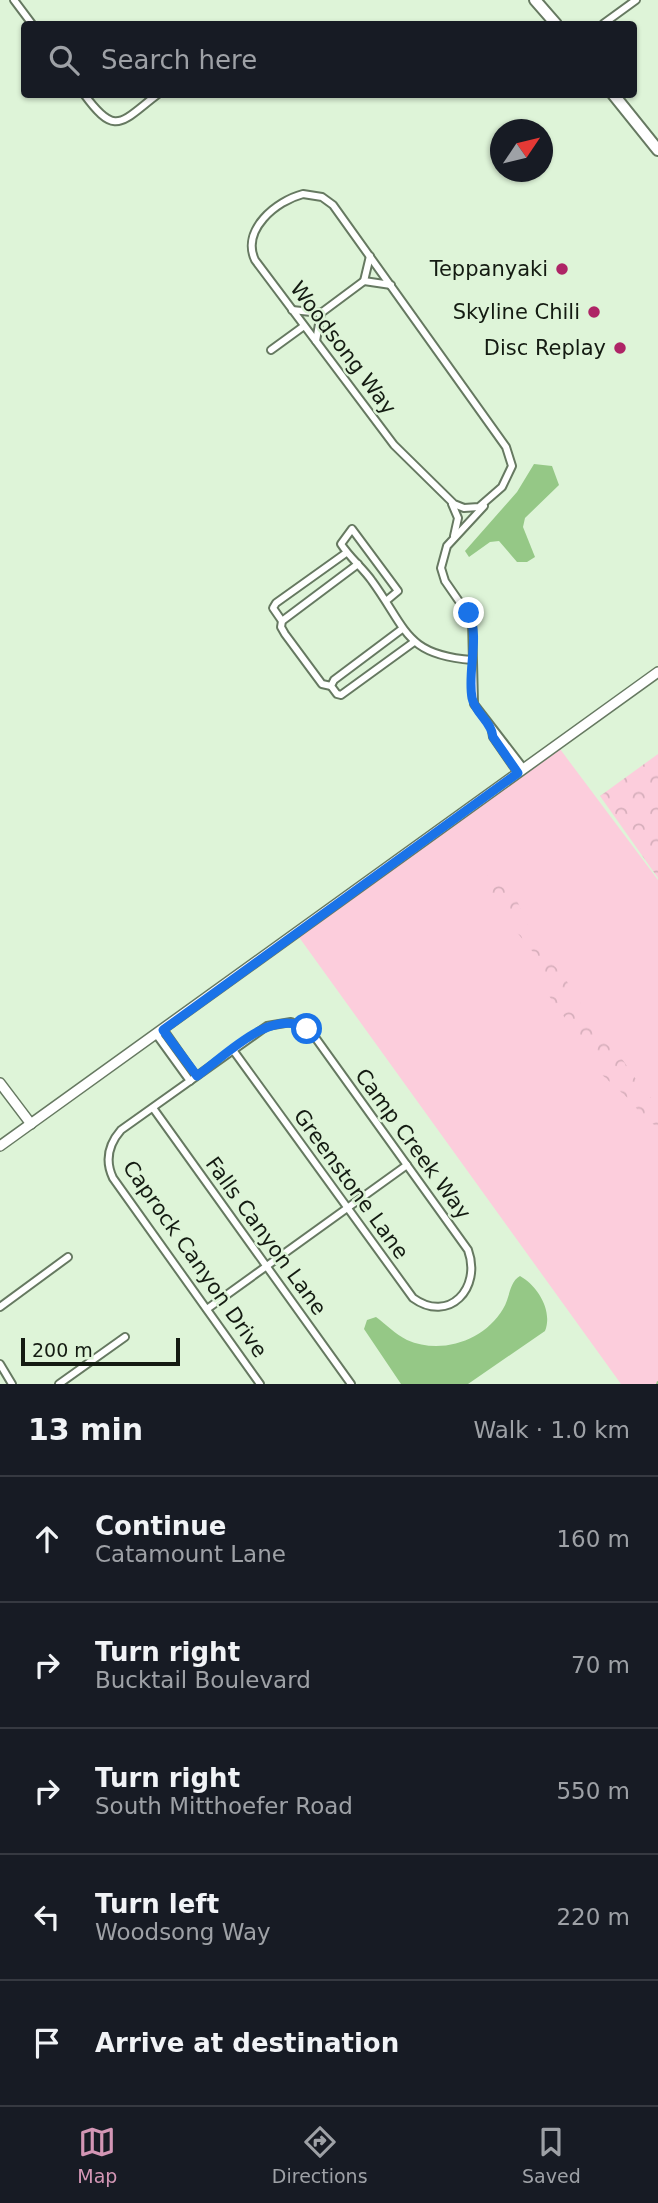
<!DOCTYPE html>
<html lang="en">
<head>
<meta charset="utf-8">
<style>
  :root { --surface:#171b24; --page:#20242c; --text:#f1f3f6; --muted:#9ea1a6; --line:#363941; --accent:#d396b5 }
  body { margin:0; font-family:"DejaVu Sans",sans-serif; background:var(--page); color:var(--text) }
  .compass { position:absolute; left:490px; top:119px; width:63px; height:63px; border-radius:50%; background:var(--surface); box-shadow:0 2px 5px #0004; rotate:55deg }
  .scale { position:absolute; left:21px; bottom:18px; width:159px; box-sizing:border-box; padding-left:7px; border:4px solid #141b12; border-top:0; font-size:19px; line-height:24px; white-space:nowrap; color:#141b12; -webkit-text-stroke:5px #def4d8; paint-order:stroke }
  .stop { position:absolute; width:21px; height:21px; margin:-16px; border:5px solid #1a73e8; border-radius:50%; background:#fff }
  .stop.end { background:#1a73e8; border-color:#fff; box-shadow:0 2px 7px #0008 }
  .list { margin:0; padding:0; list-style:none }
  h2 { display:flex; justify-content:space-between; align-items:center; height:91px; margin:0; padding:0 28px; font-size:30px }
  h2 small { font-size:23px; font-weight:400; color:var(--muted) }
  .list li { display:grid; grid-template-columns:46px 1fr auto; gap:21px; align-items:center; box-sizing:border-box; height:126px; padding:0 28px; border-top:2px solid var(--line) }
  .list b { display:block; font-size:26px; white-space:nowrap }
  .list p { margin:0; font-size:23px; white-space:nowrap; color:var(--muted) }
  .list em { font-size:23px; font-style:normal; color:var(--muted) }
  .icon { flex:none; width:38px; height:38px; fill:none; stroke:currentColor; stroke-width:2; stroke-linecap:round; stroke-linejoin:round }
  .map { position:relative; flex:none; width:658px; height:1384px; overflow:hidden }
  .search { position:absolute; background:var(--surface); box-shadow:0 2px 5px #0004; left:21px; right:21px; top:21px; height:77px; display:flex; align-items:center; gap:18px; box-sizing:border-box; padding:0 24px; border-radius:7px; color:var(--muted); font-size:26px }
  .sheet { height:721px; background:var(--surface) }
  nav { display:flex; justify-content:space-around; align-items:center; box-sizing:border-box; height:98px; border-top:2px solid var(--line); background:var(--surface); font-size:19px; color:var(--muted) }
  nav a { display:grid; justify-items:center; gap:4px }
  nav .on { color:var(--accent) }
  .map>svg:first-child { display:block }
  .grass { fill:#fccddc }
  .forest { fill:url(#forest-crowns) }
  .water { fill:#95c886 }
  .lines { fill:none; stroke-linecap:round; stroke-linejoin:round }
  .stream { stroke:#95c886; stroke-width:2 }
  .street-casing { stroke:#667961; stroke-width:10 }
  .secondary-casing { stroke:#667961; stroke-width:12 }
  .primary-casing { stroke:#667961; stroke-width:14 }
  .street { stroke:#fff; stroke-width:6 }
  .secondary { stroke:#fff; stroke-width:9 }
  .primary { stroke:#fff; stroke-width:10 }
  .route { stroke:#1a73e8; stroke-width:9 }
  .poi-dot { fill:#ae2466; stroke:#def4d8; stroke-width:2.5 }
  .labels { text-anchor:middle; dominant-baseline:central; stroke-width:5; stroke-linejoin:round; paint-order:stroke }
  .poi-label { font-size:21px; fill:#141b12; stroke:#def4d8; text-anchor:end }
  .street-label { font-size:21px; fill:#141b12; stroke:#def4d8 }
</style>
</head>
<body>
<div class="map">
<svg width="658" height="1384" viewBox="0 0 658 1384">
  <defs>
    <pattern id="forest-crowns" width="20" height="18" patternUnits="userSpaceOnUse" patternTransform="scale(1.75)"><rect width="20" height="18" fill="#fccddc"/><path d="M2 6a3 3 0 1 1 6 0M12 15a3 3 0 1 1 6 0" fill="none" stroke="#d7afbc"/></pattern>
  </defs>
  <rect width="100%" height="100%" fill="#def4d8"/>
  <!-- grass -->
  <path class="grass" d="M557,745l101,135v504h-37l-325,-451z"/>
  <!-- forest -->
  <g class="forest">
    <path d="M658,754v124l-58,-82z"/>
    <path d="M494,864l19,27 13,31 16,25 1,7 20,21 42,68 15,13 26,38 12,9v24l-15,-9 -10,-15 -33,-30 -8,-18 -43,-59 1,-11 -19,-27 2,-6 -39,-48 7,-3 -9,-7 -6,-26z"/>
  </g>
  <!-- water -->
  <g class="water">
    <path d="M534,464l18,2 7,19 -34,33 -2,9 12,30 -8,5h-10l-18,-21 -9,1 -21,15 -4,-6 52,-59z"/>
    <path d="M520,1276c18,10 33,35 25,55l-77,53h-67l-37,-55 3,-9 9,-3c11,8 19,17 31,23 34,15 77,1 96,-31 7,-11 6,-27 17,-33z"/>
  </g>
  <g class="lines">
    <!-- stream -->
    <path class="stream" d="M657,1384l1,-2"/>
    <defs>
      <g id="street">
        <path d="M14,0l18,24"/>
        <path d="M603,24l33,-24"/>
        <path d="M84,94c32,44 37,28 74,0"/>
        <path d="M303,194l19,3 11,8 173,242 6,19 -10,21 -23,20 -15,1 -10,-4 -60,-59 -139,-185c-14,-30 21,-59 48,-66z"/>
        <path d="M364,281l27,4"/>
        <path d="M364,281l6,-25"/>
        <path d="M292,310l29,3"/>
        <path d="M321,313l43,-32"/>
        <path d="M316,341l5,-28"/>
        <path d="M271,350l33,-24"/>
        <path d="M452,504l6,14 -4,18"/>
        <path d="M484,506l-37,40 -6,22 4,13 27,39 2,84 50,65"/>
        <path d="M386,601l12,-10 -46,-62 -11,15c9,14 22,24 31,37 35,48 33,74 100,79"/>
        <path d="M282,621l-9,-13 3,-5 70,-50"/>
        <path d="M402,629l-68,51 -3,6 6,8 4,1 73,-53"/>
        <path d="M331,686l-9,-2 -37,-50 -4,-7 1,-6 76,-57"/>
        <path d="M492,731l1,6 25,36"/>
        <path d="M163,1029l33,47"/>
        <path d="M156,1034l34,47"/>
        <path d="M233,1050l180,248c36,26 69,-10 55,-48l-156,-217 -21,-11 -24,4 -146,104c-13,15 -16,31 -8,48l147,206"/>
        <path d="M153,1108l198,276"/>
        <path d="M0,1307l68,-50"/>
        <path d="M207,1309l200,-144"/>
        <path d="M0,1364l12,20"/>
        <path d="M59,1384l66,-47"/>
      </g>
      <g id="secondary">
        <path d="M0,1083l31,41"/>
        <path d="M0,1146l658,-474"/>
      </g>
      <g id="primary">
        <path d="M535,0l21,24"/>
        <path d="M613,94l45,56"/>
      </g>
    </defs>
    <!-- street casing -->
    <use href="#street" class="street-casing"/>
    <!-- secondary casing -->
    <use href="#secondary" class="secondary-casing"/>
    <!-- primary casing -->
    <use href="#primary" class="primary-casing"/>
    <!-- street -->
    <use href="#street" class="street"/>
    <!-- secondary -->
    <use href="#secondary" class="secondary"/>
    <!-- primary -->
    <use href="#primary" class="primary"/>
  </g>
  <g class="lines">
    <!-- route -->
    <path class="route" d="M307,1029c-35,-23 -82,27 -110,47l-34,-46 355,-257 -25,-36c-1,-15 -18,-24 -21,-39 -5,-27 8,-60 -3,-85"/>
  </g>
  <!-- markers -->
  <g class="poi-dot">
    <circle cx="562" cy="269" r="7"/>
    <circle cx="594" cy="312" r="7"/>
    <circle cx="620" cy="348" r="7"/>
  </g>
  <g class="labels">
    <!-- poi labels -->
    <g class="poi-label">
      <text x="548" y="269">Teppanyaki</text>
      <text x="580" y="312">Skyline Chili</text>
      <text x="606" y="348">Disc Replay</text>
    </g>
    <!-- street labels -->
    <g class="street-label">
      <text transform="translate(343 348) rotate(53)">Woodsong Way</text>
      <text transform="translate(413 1144) rotate(54)">Camp Creek Way</text>
      <text transform="translate(351 1184) rotate(54)">Greenstone Lane</text>
      <text transform="translate(266 1236) rotate(54)">Falls Canyon Lane</text>
      <text transform="translate(195 1259) rotate(55)">Caprock Canyon Drive</text>
    </g>
  </g>
</svg>
<svg class="compass" viewBox="-18 -18 36 36"><path d="M0-13l5 13h-10z" fill="#e53935"/><path d="M0 13l5-13h-10z" fill="#9ea1a6"/></svg>
<div class="scale">200 m</div>
<div class="stop" style="left:307px;top:1029px"></div>
<div class="stop end" style="left:469px;top:613px"></div>
<div class="search"><svg class="icon" aria-label="search" viewBox="0 0 24 24"><circle cx="10" cy="10" r="6"/><path d="M15 15l6 6"/></svg>Search here</div>
</div>
<section class="sheet">
<h2>13 min<small>Walk · 1.0 km</small></h2>
<ul class="list">
<li><svg class="icon" aria-label="ahead" viewBox="0 0 24 24"><path d="M12 20V5M6 11l6-6 6 6"/></svg><div><b>Continue</b><p>Catamount Lane</p></div><em>160 m</em></li>
<li><svg class="icon" aria-label="right" viewBox="0 0 24 24"><path d="M7 20v-9h11M14 6l5 5-5 5"/></svg><div><b>Turn right</b><p>Bucktail Boulevard</p></div><em>70 m</em></li>
<li><svg class="icon" aria-label="right" viewBox="0 0 24 24"><path d="M7 20v-9h11M14 6l5 5-5 5"/></svg><div><b>Turn right</b><p>South Mitthoefer Road</p></div><em>550 m</em></li>
<li><svg class="icon" aria-label="left" viewBox="0 0 24 24"><path d="M17 20v-9H6M10 6l-5 5 5 5"/></svg><div><b>Turn left</b><p>Woodsong Way</p></div><em>220 m</em></li>
<li><svg class="icon" aria-label="arrive" viewBox="0 0 24 24"><path d="M6 21V4h12l-3 4 3 4H6"/></svg><div><b>Arrive at destination</b></div></li>
</ul>
</section>
<nav>
<a class="on"><svg class="icon" aria-label="map" viewBox="0 0 24 24"><path d="M3 6l6-2 6 2 6-2v14l-6 2-6-2-6 2zM9 4v14M15 6v14"/></svg>Map</a>
<a><svg class="icon" aria-label="directions" viewBox="0 0 24 24"><path d="M12 3l9 9-9 9-9-9zM9 14v-3h6M13 9l2 2-2 2"/></svg>Directions</a>
<a><svg class="icon" aria-label="saved" viewBox="0 0 24 24"><path d="M7 4h10v16l-5-4-5 4z"/></svg>Saved</a>
</nav>
</body>
</html>
